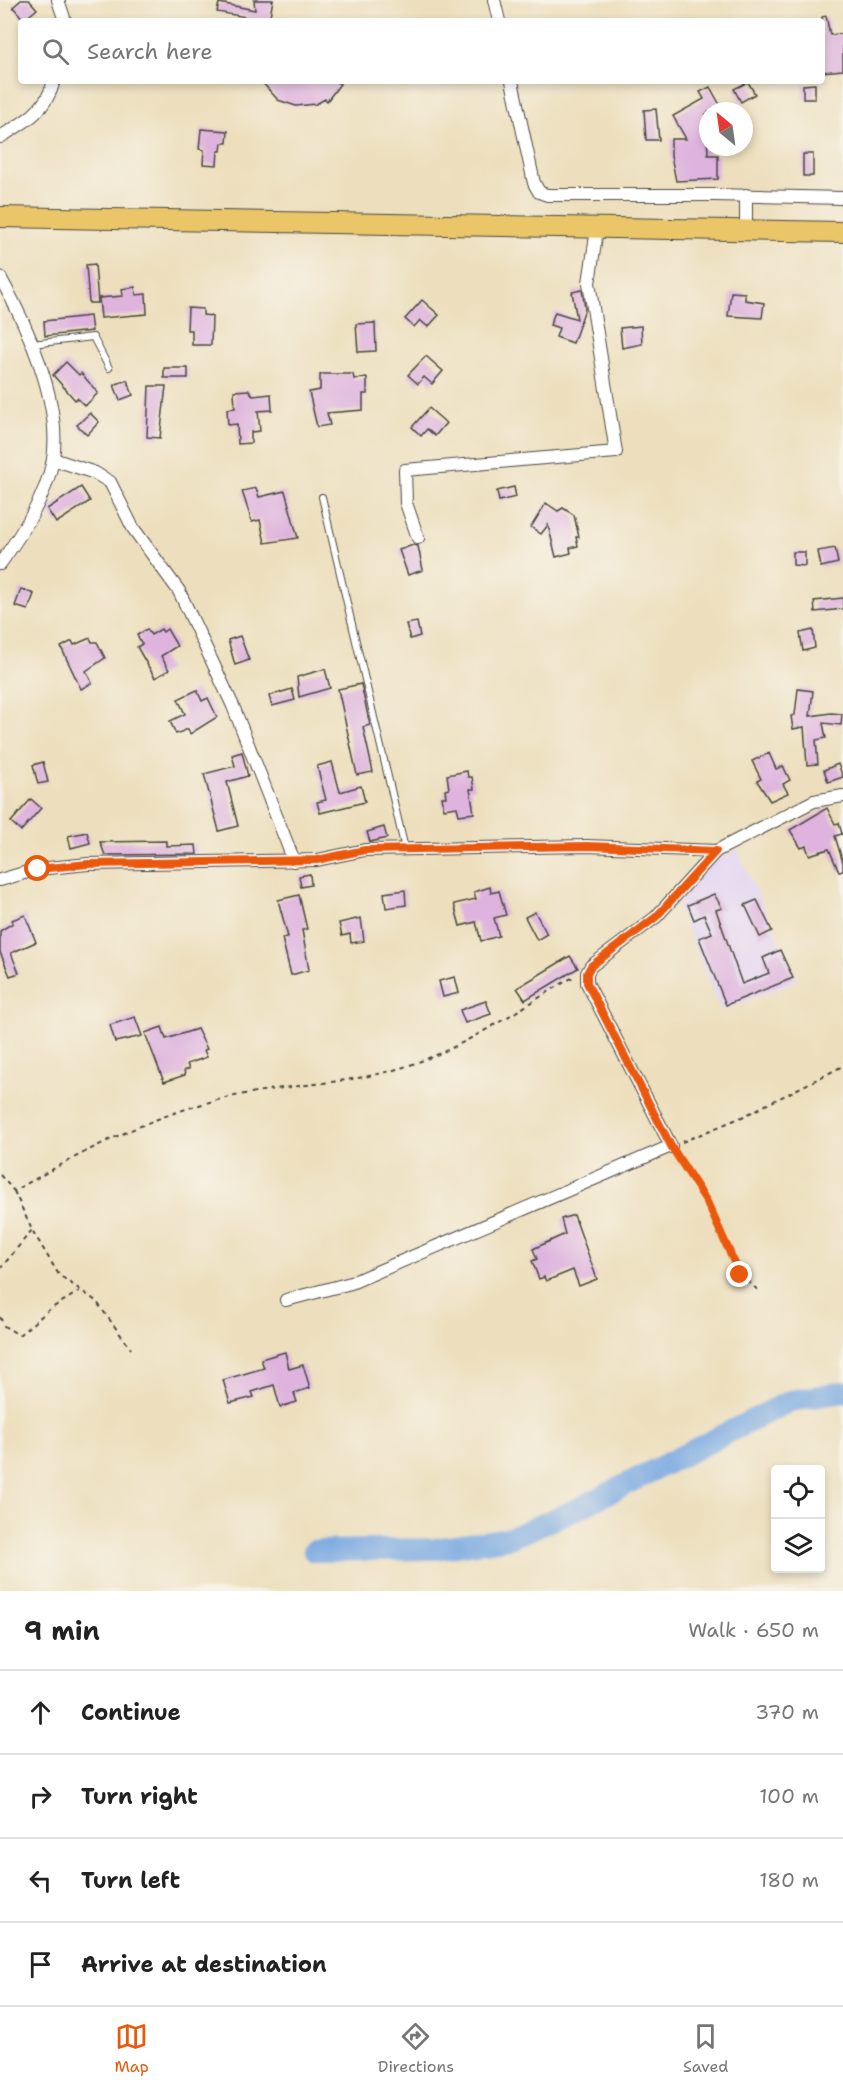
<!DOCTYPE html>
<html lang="en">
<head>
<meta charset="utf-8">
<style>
  :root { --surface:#fff; --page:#f2f2f2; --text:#222; --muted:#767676; --line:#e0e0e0; --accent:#ea580c }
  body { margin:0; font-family:"Shantell Sans",sans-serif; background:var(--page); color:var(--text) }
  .controls { position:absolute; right:18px; bottom:18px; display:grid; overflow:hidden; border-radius:6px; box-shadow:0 3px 9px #0003 }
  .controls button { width:54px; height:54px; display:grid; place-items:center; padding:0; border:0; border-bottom:2px solid var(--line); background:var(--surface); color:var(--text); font:30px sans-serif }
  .compass { position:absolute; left:699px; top:102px; width:54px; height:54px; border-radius:50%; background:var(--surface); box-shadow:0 3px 9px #0003; rotate:331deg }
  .stop { position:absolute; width:18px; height:18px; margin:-14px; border:4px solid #ea580c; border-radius:50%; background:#fff }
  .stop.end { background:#ea580c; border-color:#fff; box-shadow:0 2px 6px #0008 }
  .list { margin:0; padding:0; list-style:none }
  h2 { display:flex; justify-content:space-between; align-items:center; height:78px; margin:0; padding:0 24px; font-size:26px }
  h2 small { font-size:20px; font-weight:400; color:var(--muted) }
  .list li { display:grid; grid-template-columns:39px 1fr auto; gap:18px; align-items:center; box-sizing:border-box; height:84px; padding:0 24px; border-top:2px solid var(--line) }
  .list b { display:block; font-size:22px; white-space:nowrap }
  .list em { font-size:20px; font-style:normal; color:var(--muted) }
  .icon { flex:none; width:33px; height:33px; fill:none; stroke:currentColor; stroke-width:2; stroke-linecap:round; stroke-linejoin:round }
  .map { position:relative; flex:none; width:843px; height:1591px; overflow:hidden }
  .search { position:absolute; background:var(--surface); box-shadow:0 3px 9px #0003; left:18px; right:18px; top:18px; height:66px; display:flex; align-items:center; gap:15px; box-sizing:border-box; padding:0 21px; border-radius:6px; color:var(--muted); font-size:22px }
  .sheet { height:414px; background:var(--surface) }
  nav { display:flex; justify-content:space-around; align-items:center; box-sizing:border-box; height:84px; border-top:2px solid var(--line); background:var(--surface); font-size:16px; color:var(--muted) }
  nav a { display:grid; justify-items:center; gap:3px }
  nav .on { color:var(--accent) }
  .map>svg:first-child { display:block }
  .built { fill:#e2d4f3 }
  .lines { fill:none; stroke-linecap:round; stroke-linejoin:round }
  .river { stroke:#77a7e1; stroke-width:22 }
  .building { fill:#deb4de }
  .service-casing { stroke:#484641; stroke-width:8 }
  .minor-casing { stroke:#484641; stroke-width:14 }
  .trunk-casing { stroke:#484641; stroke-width:22 }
  .path { stroke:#484641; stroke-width:2; stroke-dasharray:4.5 4.5; stroke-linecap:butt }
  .service { stroke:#fff; stroke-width:6 }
  .minor { stroke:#fff; stroke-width:12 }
  .trunk { stroke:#eac669; stroke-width:20 }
  .route { stroke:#ea580c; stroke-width:8 }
</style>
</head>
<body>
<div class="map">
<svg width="843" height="1591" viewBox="0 0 843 1591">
  <rect width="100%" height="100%" fill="#f7f3e8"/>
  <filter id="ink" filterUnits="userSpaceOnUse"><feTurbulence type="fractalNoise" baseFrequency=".0167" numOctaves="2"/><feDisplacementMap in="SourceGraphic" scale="12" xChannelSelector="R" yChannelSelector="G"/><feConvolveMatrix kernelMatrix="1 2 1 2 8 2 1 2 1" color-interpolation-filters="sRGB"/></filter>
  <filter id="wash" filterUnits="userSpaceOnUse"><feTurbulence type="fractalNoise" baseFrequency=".008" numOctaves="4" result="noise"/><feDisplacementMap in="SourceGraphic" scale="24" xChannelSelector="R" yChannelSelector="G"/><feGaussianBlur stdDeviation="1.35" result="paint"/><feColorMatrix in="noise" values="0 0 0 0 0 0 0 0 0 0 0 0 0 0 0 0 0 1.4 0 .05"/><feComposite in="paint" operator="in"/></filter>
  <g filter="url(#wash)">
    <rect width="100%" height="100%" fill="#eddfbd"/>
    <!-- built -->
    <path class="built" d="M737,849l60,131 -76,31 -44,-106 35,-44z"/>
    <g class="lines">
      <!-- river -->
      <path class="river" d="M314,1551l121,-2 75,-11 65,-28 215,-109 53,-9"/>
    </g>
    <g id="blocks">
      <!-- building -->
      <g class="building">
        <path d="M21,0h8l8,9 -13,11 -11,-13z"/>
        <path d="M254,0h19l-4,21 -52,-9 2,-9 36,7z"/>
        <path d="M826,16l4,19 13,-1v36l-21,2v-55z"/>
        <path d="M261,81h74l5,3 -13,17 -2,-2 -9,5 -20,2 -18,-6z"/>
        <path d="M748,82l7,12 -14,8 -7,-13z"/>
        <path d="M815,84v15h-12v-14z"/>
        <path d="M710,87l10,18 -14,9 2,41h10v24l-42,2 -5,-25v-17h15l-13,-23 31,-17 -4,-7z"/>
        <path d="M656,109l3,31h-13l-2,-30z"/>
        <path d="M201,129l27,2 -1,12h-5l-1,8h-3l-1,14 -14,-1 1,-14 -5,-1z"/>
        <rect x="803" y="154" width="10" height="22"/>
        <path d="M95,264l3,39h-9l-3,-38z"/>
        <path d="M135,287l1,8 10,-1 1,20 -46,4 -2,-20 24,-2 -1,-7z"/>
        <path d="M582,290l3,19 -12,34 -17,-6 3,-9 -9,-3 5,-13 22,7 -5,-27z"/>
        <path d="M731,292l14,1v7l19,3 -2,15 -34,-2z"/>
        <path d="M422,300l17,15 -11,12 -8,-7 -6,7 -9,-8z"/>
        <path d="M188,308l15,1v6l9,1 -1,29h-19v-15h-5z"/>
        <path d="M90,316l2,15 -47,5 -1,-15z"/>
        <path d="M375,323l1,28 -18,1 -2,-28z"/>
        <path d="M641,326l1,18 -20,4 -2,-20z"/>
        <path d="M426,356l17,15 -11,13 -8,-7 -6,7 -10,-9z"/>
        <path d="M66,362l13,13 2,-2 17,20 -13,13 -8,-8 -2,2 -22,-25z"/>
        <rect x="164" y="368" width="24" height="10"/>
        <path d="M320,374h33l1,5 13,-1v16h-4v16l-36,3 3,12 -13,2 -8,-35 11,-2z"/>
        <path d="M127,380l6,15 -13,5 -6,-15z"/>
        <path d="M149,386h17l-6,52 -13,-1z"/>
        <path d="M249,390l4,6 18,-2 1,16 -14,1 2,20 -9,1v11l-13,1 -1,-20 -9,1 -1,-16 8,-1 -1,-17z"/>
        <path d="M429,408l17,15 -11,13 -8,-7 -6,7 -9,-9z"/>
        <path d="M90,413l9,9 -12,13 -10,-10z"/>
        <path d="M81,487l9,14 -34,22 -9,-14z"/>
        <path d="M514,487l2,10 -17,4 -2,-10z"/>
        <path d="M256,488l3,9 26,-6 13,47 -33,5 -5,-23 -8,2 -10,-31z"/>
        <path d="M546,503l12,8 5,-3 11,7 5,22h-3l2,9 -8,2 1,5 -15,4 -8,-32 -7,9 -10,-7z"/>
        <path d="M413,545l5,1 5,24 -15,5 -9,-25z"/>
        <path d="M835,548l3,15 -17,4 -3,-16z"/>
        <path d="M793,552h12v14l-12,-1z"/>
        <path d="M21,589l13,5 -6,16 -13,-4z"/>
        <path d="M843,598v11l-28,3 -1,-11z"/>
        <path d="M417,622l3,14 -10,3 -4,-15z"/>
        <path d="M147,629l4,6 10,-6 2,3 4,-3 10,17 -16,10 8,14 -14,8 -18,-31 5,-3 -5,-9z"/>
        <path d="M813,630l2,18 -12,3 -3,-18z"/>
        <path d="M240,636l9,24 -14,5 -7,-25z"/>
        <path d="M90,638l2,4h5l8,16 -19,13 6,12 -11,6 -20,-42 11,-6 2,4z"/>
        <path d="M325,669l5,19 -31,9 -2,-20z"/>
        <path d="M361,684l9,41 -7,2 10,45 -16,3 -19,-86z"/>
        <path d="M292,689l3,11 -23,6 -3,-10z"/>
        <path d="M798,689l15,2 -3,25 21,-3 11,1 -1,11 -18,-2 3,15 -10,2 2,24 -11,1 -3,-38 -11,2 -2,-13 4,-1z"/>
        <path d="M197,690l5,11 6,-3 9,19 -27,17 -2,-5 -12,5 -6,-13 15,-7 -7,-15z"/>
        <path d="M242,752l6,24 -21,6 11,44 -19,5 -15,-57 31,-8 -3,-11z"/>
        <path d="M769,753l7,16 7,-3 7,14 -7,4 5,9 -18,8 -13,-20 4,-2 -9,-18z"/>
        <path d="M43,762l5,20 -10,2 -5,-19z"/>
        <path d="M332,762l8,30 21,-6 4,16 -45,11 -3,-11 9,-2 -9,-34z"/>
        <path d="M838,764l5,13 -15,5 -4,-12z"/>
        <path d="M467,771l1,6h4l2,12h-4l4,24 -15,2 -2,-8 -13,2 -2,-12h4l-1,-7 4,-1 -2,-14z"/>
        <path d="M31,799l10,9 -20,23 -10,-9z"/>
        <path d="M827,808l8,16 4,-1 3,11 -7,2 8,27v8l-4,1 -10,-23 -20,6 -3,-9 -5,2 -11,-18z"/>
        <path d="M384,827l3,11 -17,4 -3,-10z"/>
        <path d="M87,832l3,11 -19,5 -3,-12z"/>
        <path d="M166,841v5l30,-1 1,9 -92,1 -5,-13z"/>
        <path d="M310,874l1,11 -10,2 -2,-11z"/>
        <path d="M490,887l1,6 8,-2 7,24 -12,3 5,18 -18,5 -5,-19 -16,4 -6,-22 22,-5 -2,-7z"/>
        <path d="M405,890l1,15 -20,3 -2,-15z"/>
        <path d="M714,894l8,14 -6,2 26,74 27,-11 -6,-15 17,-8 13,28 -67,27 -27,-67 13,-5 -8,-18 -10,5 -6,-15z"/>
        <path d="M299,895l8,34 -5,1 7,40 -18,5 -9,-37 6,-1 -10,-37z"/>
        <path d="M757,900l15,31 -12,6 -15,-32z"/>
        <path d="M535,912l12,22 -10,6 -12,-23z"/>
        <path d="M25,915l11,27 -25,11 8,20 -9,3 -10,-24v-21l13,-8 -1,-3z"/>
        <path d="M361,918l3,23 -13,2 -1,-9 -8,2 -3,-13z"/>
        <path d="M570,956l8,12 -53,32 -8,-12z"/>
        <path d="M455,977l4,16 -16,4 -4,-16z"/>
        <path d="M486,1001l5,13 -26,9 -5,-13z"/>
        <path d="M135,1017l7,19 -27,6 -5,-17z"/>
        <path d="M162,1027l4,12 31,-10 10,20 -3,1 3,7 -20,7 2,5 -5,1 1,5 -21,7 -19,-49z"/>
        <path d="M574,1215l23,64 -18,7 -6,-16 -27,11 -2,-4 -5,2 -7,-18 5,-2 -4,-10 32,-15 -4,-15z"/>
        <path d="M285,1352l4,17 14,-4 7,23 -16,5 3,9 -17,5 -6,-22 -22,7 2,5 -24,6 -7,-23 41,-12 -3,-9z"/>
      </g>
    </g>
  </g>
  <g filter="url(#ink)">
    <use href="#blocks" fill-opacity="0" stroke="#484641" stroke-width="1.5"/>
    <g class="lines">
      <defs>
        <g id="service">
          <path d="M32,344l61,-7 16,31"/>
          <path d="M322,497l83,352"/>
        </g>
        <g id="minor">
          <path d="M58,0l7,21"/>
          <path d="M494,0l5,21"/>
          <path d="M512,81l22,102 5,9 8,3h167l129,3"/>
          <path d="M0,137c25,-15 46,-26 54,-56"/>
          <path d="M746,230v-35"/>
          <path d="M0,277c27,48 62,126 53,182 -7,39 -31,74 -53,105"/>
          <path d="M53,459l42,14 15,9 23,46 46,63 54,115 61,155"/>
          <path d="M418,538l-12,-35 -1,-33 211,-18 -27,-169 8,-54"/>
          <path d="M0,880l38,-11 50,-5 229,-4 48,-10 222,-4 129,5"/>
          <path d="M286,1300l65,-17 320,-137 -84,-163v-10l4,-7 65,-49 60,-66 98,-50 29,-5"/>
        </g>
        <path id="trunk" d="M0,217l843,15"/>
      </defs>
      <!-- service casing -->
      <use href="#service" class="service-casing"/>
      <!-- minor casing -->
      <use href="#minor" class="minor-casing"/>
      <!-- trunk casing -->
      <use href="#trunk" class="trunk-casing"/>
      <!-- path -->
      <g class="path">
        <path d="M682,1142l60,-25 101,-51"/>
        <path d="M678,1156l29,46 33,73 19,16"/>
        <path d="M0,1175l14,16c79,-45 151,-84 242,-99 58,-10 108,-9 165,-31 54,-20 104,-56 154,-85"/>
        <path d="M14,1191l18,39 27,45 37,26 35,48"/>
        <path d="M0,1269l32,-39"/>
        <path d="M0,1317l4,9 15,9 31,-26 30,-18"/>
      </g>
      <!-- service -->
      <use href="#service" class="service"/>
      <!-- minor -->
      <use href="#minor" class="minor"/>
      <!-- trunk -->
      <use href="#trunk" class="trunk"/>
    </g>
  </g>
  <g class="lines" filter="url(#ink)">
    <!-- route -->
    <path class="route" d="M38,869l50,-5 229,-4 48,-10 222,-4 129,5 -60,66 -65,49 -4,7v10l84,163 36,56 33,73"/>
  </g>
</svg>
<div class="controls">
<button><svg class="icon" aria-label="locate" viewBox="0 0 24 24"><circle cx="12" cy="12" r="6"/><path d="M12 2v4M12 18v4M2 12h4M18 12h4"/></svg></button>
<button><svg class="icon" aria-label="layers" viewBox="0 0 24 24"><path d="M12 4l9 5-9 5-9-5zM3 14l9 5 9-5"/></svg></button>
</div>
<svg class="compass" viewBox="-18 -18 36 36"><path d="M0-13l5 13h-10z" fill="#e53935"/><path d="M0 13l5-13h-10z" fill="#767676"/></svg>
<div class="stop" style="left:38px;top:869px"></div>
<div class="stop end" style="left:740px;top:1275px"></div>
<div class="search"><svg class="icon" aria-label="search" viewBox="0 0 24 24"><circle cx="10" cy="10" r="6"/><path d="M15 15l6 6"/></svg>Search here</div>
</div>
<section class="sheet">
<h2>9 min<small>Walk · 650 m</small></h2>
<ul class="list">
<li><svg class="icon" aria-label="ahead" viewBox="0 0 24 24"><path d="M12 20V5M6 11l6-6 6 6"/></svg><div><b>Continue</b></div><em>370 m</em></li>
<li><svg class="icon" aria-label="right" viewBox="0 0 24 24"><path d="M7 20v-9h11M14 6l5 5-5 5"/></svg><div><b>Turn right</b></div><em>100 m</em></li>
<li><svg class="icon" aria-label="left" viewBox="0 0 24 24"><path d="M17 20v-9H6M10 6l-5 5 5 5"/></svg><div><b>Turn left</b></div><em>180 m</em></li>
<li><svg class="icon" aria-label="arrive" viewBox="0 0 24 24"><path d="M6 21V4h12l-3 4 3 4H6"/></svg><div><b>Arrive at destination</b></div></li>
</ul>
</section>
<nav>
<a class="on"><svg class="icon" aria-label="map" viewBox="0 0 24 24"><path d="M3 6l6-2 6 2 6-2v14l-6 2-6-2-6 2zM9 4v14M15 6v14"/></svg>Map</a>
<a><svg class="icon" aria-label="directions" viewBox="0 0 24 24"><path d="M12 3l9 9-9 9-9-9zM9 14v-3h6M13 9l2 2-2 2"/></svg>Directions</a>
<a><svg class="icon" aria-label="saved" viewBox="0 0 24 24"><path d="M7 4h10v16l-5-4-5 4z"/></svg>Saved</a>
</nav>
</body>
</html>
